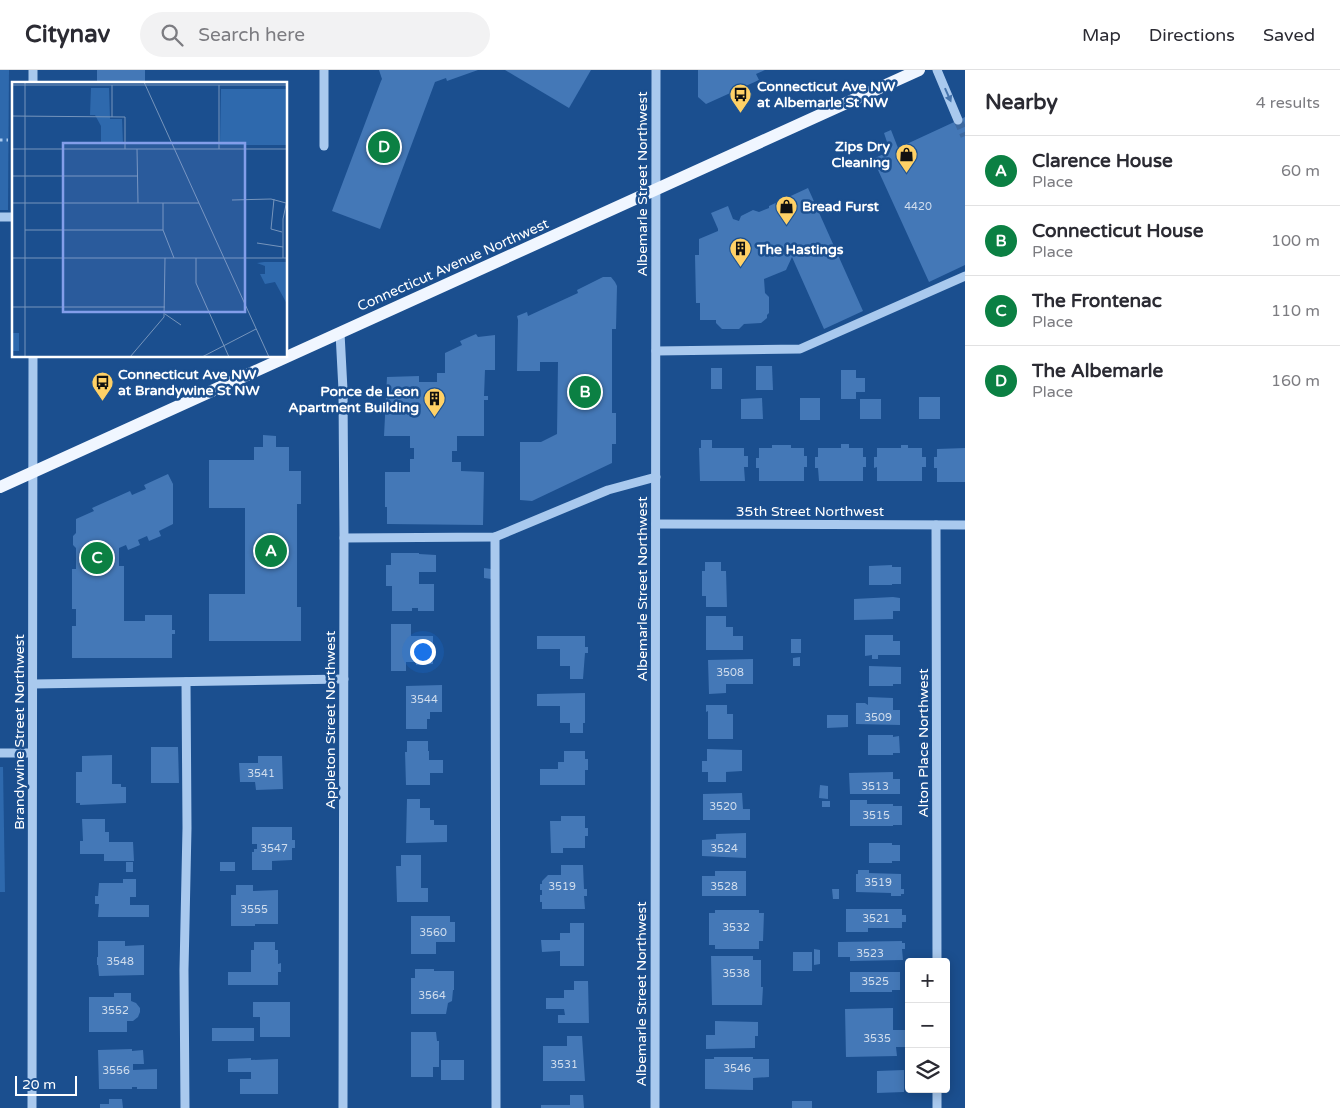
<!DOCTYPE html>
<html lang="en">
<head>
<meta charset="utf-8">
<style>
  :root { --surface:#fff; --page:#f2f2f3; --text:#2b2b33; --muted:#7c7c81; --line:#e1e1e2; --accent:#0b8043 }
  body { margin:0; font-family:"Varela Round",sans-serif; background:var(--page); color:var(--text) }
  .controls { position:absolute; right:15px; bottom:15px; display:grid; overflow:hidden; border-radius:5px; box-shadow:0 2px 12px #0003 }
  .controls button { width:45px; height:45px; display:grid; place-items:center; padding:0; border:0; border-bottom:1px solid var(--line); background:var(--surface); color:var(--text); font:25px sans-serif }
  .scale { position:absolute; left:15px; bottom:12px; width:62px; box-sizing:border-box; padding-left:5px; border:2px solid #fff; border-top:0; font-size:14px; line-height:18px; white-space:nowrap; color:#fff; -webkit-text-stroke:4px #1b4f8f; paint-order:stroke }
  .you { position:absolute; left:422px; top:581px; width:18px; height:18px; margin:-12px; border:4px solid #fff; border-radius:50%; background:#1a73e8; box-shadow:0 0 0 8px #1a73e833 }
  .badge { display:grid; place-items:center; width:32px; height:32px; border-radius:50%; background:var(--accent); color:#fff; font-size:16px; font-weight:700 }
  .pin { position:absolute; translate:-50% -50%; border:2px solid #fff; box-shadow:0 1px 5px #0006 }
  .list { margin:0; padding:0; list-style:none }
  h2 { display:flex; justify-content:space-between; align-items:center; height:65px; margin:0; padding:0 20px; font-size:21px }
  h2 small { font-size:16px; font-weight:400; color:var(--muted) }
  .list li { display:grid; grid-template-columns:32px 1fr auto; gap:15px; align-items:center; box-sizing:border-box; height:70px; padding:0 20px; border-top:1px solid var(--line) }
  .list b { display:block; font-size:19px; white-space:nowrap }
  .list p { margin:0; font-size:16px; white-space:nowrap; color:var(--muted) }
  .list em { font-size:16px; font-style:normal; color:var(--muted) }
  .icon { flex:none; width:28px; height:28px; fill:none; stroke:currentColor; stroke-width:2; stroke-linecap:round; stroke-linejoin:round }
  .map { position:relative; flex:none; width:965px; height:1038px; overflow:hidden }
  header { display:flex; align-items:center; gap:30px; box-sizing:border-box; height:70px; padding:0 25px; background:var(--surface); border-bottom:1px solid var(--line) }
  header strong { font-size:24px }
  nav { display:flex; gap:28px; margin-inline-start:auto; font-size:18px }
  .search { width:350px; height:45px; background:var(--page); display:flex; align-items:center; gap:12px; box-sizing:border-box; padding:0 18px; border-radius:28px; color:var(--muted); font-size:19px }
  main { display:flex }
  aside { flex:1; background:var(--surface) }
  .map>svg:first-child { display:block }
  .green { fill:#2e69ad }
  .building { fill:#4478b7 }
  .lines { fill:none; stroke-linecap:round; stroke-linejoin:round }
  .minor-tunnel { stroke:#3d69a0; stroke-width:9; stroke-dasharray:9 4.5; stroke-linecap:butt }
  .path { stroke:#a9c9ee; stroke-width:3; stroke-dasharray:2.5 4; stroke-linecap:butt }
  .minor { stroke:#a9c9ee; stroke-width:9 }
  .major { stroke:#f0f6ff; stroke-width:12 }
  .oneway { fill:#4674ac }
  .labels { text-anchor:middle; dominant-baseline:central; stroke-width:5; stroke-linejoin:round; paint-order:stroke }
  .number-label { font-size:11px; fill:#d0dded }
  .poi-label { font-size:14px; font-weight:bold; fill:#fff; stroke:#1b4f8f; text-anchor:start }
  .street-label { font-size:14px; fill:#fff; stroke:#1b4f8f }
  .inset-road { fill:none; stroke:#7695bc; stroke-width:1 }
  .view { fill:#839eea; fill-opacity:0.15; stroke:#839eea; stroke-width:2.5 }
  .inset-edge { fill:none; stroke:#fff; stroke-width:2.5 }
</style>
</head>
<body>
<header>
<strong>Citynav</strong>
<div class="search"><svg class="icon" aria-label="search" viewBox="0 0 24 24"><circle cx="10" cy="10" r="6"/><path d="M15 15l6 6"/></svg>Search here</div>
<nav><a>Map</a><a>Directions</a><a>Saved</a></nav>
</header>
<main>
<div class="map">
<svg width="965" height="1038" viewBox="0 0 965 1038">
  <rect width="100%" height="100%" fill="#1b4f8f"/>
  <!-- green -->
  <g class="green">
    <path d="M0,0h9l-1,140h-8z"/>
    <path d="M0,697h3l2,125h-5z"/>
  </g>
  <!-- building -->
  <g class="building">
    <rect x="97" y="0" width="48" height="14"/>
    <path d="M379,0h99l-31,11 -1,-3 -11,4 -55,147 -48,-18 49,-130 1,-2z"/>
    <path d="M505,0h86l-22,38z"/>
    <path d="M698,0h67l-9,4 3,6 -53,24 -8,-7z"/>
    <path d="M965,47v148l-36,17 -56,-123 17,-8 -6,-18 7,-3 7,18z"/>
    <path d="M808,118l55,123 -39,18 -32,-72 -6,13 -22,9 1,14 4,4v16l-2,2v3l-6,5 -17,1 -5,5h-17l-6,-6v-3h-16v-17h-4l-1,-48h4v-16l19,-8v-2l-7,-16 17,-7 5,13 6,2 2,-5 12,-6 6,2 10,-4v-2z"/>
    <path d="M603,207h8l4,5 2,4 -1,43h-4v84h4v31h-4v19l-80,38 -12,-1v-58h21l16,-8 1,-72h-18v9h-23l1,-51 -1,-4 10,-4 1,4 50,-23 -1,-3z"/>
    <path d="M476,264l2,3 17,-2v35h-10l-1,26h4v4h-4v36h-27v15h-5v11h9v9l23,1 -1,53 -96,-1v-17h-2v-35h25v-13h4v-11h-4v-12h-26l3,-59 32,-1v6h18v-9h8v-20l17,-8 -2,-4z"/>
    <path d="M756,296h16l1,24h-17z"/>
    <rect x="711" y="298" width="11" height="21"/>
    <path d="M841,300h15v8h9v14h-9v7h-15z"/>
    <rect x="919" y="327" width="21" height="22"/>
    <path d="M762,328l1,21h-22v-20z"/>
    <rect x="800" y="328" width="20" height="22"/>
    <rect x="860" y="329" width="21" height="20"/>
    <path d="M263,365l13,1v11h13v24h12v33h-4v103h4v34h-92v-47h36v-86h-36v-48h45v-13h9z"/>
    <path d="M701,370h11v8h32v8h4v11h-4l1,14h-45l-1,-33h2z"/>
    <path d="M841,374h8v4h14v9h3v10h-3v14h-44l-1,-13h-3v-11h3v-9h23z"/>
    <path d="M772,375h19v3h13v8h3v11h-3v14h-45v-13h-3v-10h3v-10h13z"/>
    <path d="M901,375h7v3h14v9h4v10h-4v14h-45v-14l-3,1v-11h3v-9h24z"/>
    <path d="M965,378v34h-28v-14h-3v-11h3v-8z"/>
    <path d="M168,404l5,10v40l-14,7 2,5 -12,5 -2,-5 -9,4 2,5 -12,5 -2,-5 -7,3v18h5v55h21v-6h27v15h3v4h-3v24h-100v-32h4v-17h-4v-40h4v-21l-3,-3v-9l3,-3v-14l18,-8 -2,-3 38,-17 2,4 14,-6 -2,-4z"/>
    <path d="M391,483h28v1l17,1v17h-17v12h15v27h-16v-3h-6v3h-20v-25h-6v-21h5z"/>
    <path d="M705,492h16v9h5l1,36h-21v-11h-4v-25h3z"/>
    <path d="M892,495v2h9v17h-9v1h-23v-19z"/>
    <path d="M484,498l7,1v10l-7,-1z"/>
    <path d="M893,527l7,1v13h-7v8l-39,1v-21z"/>
    <path d="M706,546h20v11h7v9h10v14h-37z"/>
    <path d="M391,554h20v12h22v28l-17,1v-3h-10v9h-15z"/>
    <path d="M865,565h28v6h7v14h-22v4h-6v-4l-7,1z"/>
    <path d="M537,566h48v11h3v6h-3l-2,26h-13v-13h-10v-17h-23z"/>
    <rect x="791" y="569" width="10" height="14"/>
    <path d="M800,587v9h-7v-8z"/>
    <path d="M753,589v25h-27v9l-17,1 -1,-34z"/>
    <path d="M869,596l32,1v17h-8v2h-24z"/>
    <path d="M442,615v27h-12v7h-3v10h-21v-43z"/>
    <path d="M585,623v30h-2v10h-13v-10h-10v-17h-23v-12z"/>
    <path d="M868,627l25,1v12h7v15l-44,-1v-21h9l3,2z"/>
    <path d="M706,635h21v9h6v25h-25v-28l-2,1z"/>
    <path d="M827,645h21v12l-21,1z"/>
    <path d="M868,665h25v2l6,-1 1,17h-7v2h-25z"/>
    <path d="M407,671h21v10h1v9h14v13h-13v12h-24l-1,-33h2z"/>
    <path d="M151,677h27l1,36h-28z"/>
    <path d="M707,679l35,1v21l-16,1v10h-18v-10h-6v-11h5z"/>
    <path d="M564,681h21v8h3v11h-3v15h-45v-16h18v-7h6z"/>
    <path d="M112,685v29h9v3h5v16l-46,2v-2h-4v-31h6v-16z"/>
    <path d="M258,686h24l1,33 -27,1 -1,-8h-15l-1,-19h19z"/>
    <path d="M893,702v7h7v15h-50l-1,-21z"/>
    <path d="M820,715l8,1v13l-9,-1z"/>
    <path d="M742,723l1,16h7v11h-47v-26z"/>
    <path d="M407,729h13v9h10v12h4v5h13v17l-41,1z"/>
    <path d="M850,730h17v4h26v2h9v19h-9v1h-43z"/>
    <rect x="822" y="731" width="8" height="6"/>
    <path d="M561,746h24v12h3v8h-3v12h-22v5h-12l-1,-32h11z"/>
    <path d="M82,749h23v13h4v10h24l1,19h-30v-7h-24v-13h3z"/>
    <path d="M252,757h40v13h3v8h-3v12l-20,1v9h-20v-18h2v-3h3v-5h-5z"/>
    <path d="M746,763v25l-44,-2v-16l14,-1v-5z"/>
    <path d="M869,773h23v2h8v16h-8v2h-23z"/>
    <path d="M401,785h20v33h7v14h-31l-1,-36h5z"/>
    <rect x="126" y="792" width="7" height="10"/>
    <rect x="220" y="792" width="15" height="9"/>
    <path d="M561,795h22l1,24h3v7h-3l1,13h-43v-7h-2v-7h2v-5h-2v-6h2v-3l6,-6h13z"/>
    <path d="M858,800h11v3l32,1v15h3v5h-3v2h-10v-3l-35,-1v-18h2z"/>
    <path d="M715,801h31v25h-44v-20h13z"/>
    <path d="M123,809h13v18h-6v8h19v12h-51l1,-13h-4v-8h3l1,-13h24z"/>
    <path d="M236,815h17v6l25,-1v34h-23v2h-24v-31h5z"/>
    <path d="M832,819h7v10h-6z"/>
    <path d="M846,839h56v6h4v7h-4v6h-34v4h-22z"/>
    <path d="M715,840h44v3h5l-1,28h-4v8h-44v-4h-6v-32h6z"/>
    <path d="M411,846h39v6h5v20h-19v12h-25z"/>
    <path d="M570,853h14v43h-24v-15l-18,1 -1,-12h19v-7h10z"/>
    <path d="M98,871h27v5l19,-1v30l-45,1 -1,-11h-1v-8h1z"/>
    <path d="M902,871v2h3v6h-3l1,11 -53,1v-4h-12v-15z"/>
    <path d="M254,872h21v8h3v14l3,-1v9h-3v13h-50v-13h23v-22h3z"/>
    <path d="M814,879l6,1v14l-6,1z"/>
    <rect x="793" y="882" width="19" height="19"/>
    <path d="M711,886h42v4h8v27h2l-1,18h-50z"/>
    <path d="M415,899h19v2h20v19h-1l-1,11 -4,2 -2,11h-35v-36h4z"/>
    <path d="M850,902h50v18h-8v2h-42z"/>
    <path d="M574,911h14l1,42h-31v-8h7l-1,-6h-18v-11h18v-8h10z"/>
    <path d="M114,923h17v8l5,2 4,5v4l-2,5 -5,4h-6v11h-38v-35h25z"/>
    <path d="M253,932h37v35h-30v-20h-7z"/>
    <path d="M893,938v22h15v17h-12l1,9 -51,1 -1,-48z"/>
    <path d="M715,951l43,1v14h-3v12l-49,1v-14h9z"/>
    <rect x="212" y="958" width="42" height="13"/>
    <path d="M411,962h25l1,9h2v26h-6v10h-22z"/>
    <path d="M567,966h15l3,45h-42v-35h24z"/>
    <path d="M132,979v2l11,-1 1,14h-11v6l24,-1v20h-20v-2h-5v2h-33l-1,-39z"/>
    <path d="M714,987h39v2h16v18l-16,1v12l-48,-1v-30h9z"/>
    <path d="M251,988v2l27,-1v35h-38v-15h11v-7h-23v-13z"/>
    <rect x="441" y="990" width="23" height="20"/>
    <path d="M904,1000v22l-27,1v-22z"/>
    <path d="M570,1025h13l1,13h-43v-3h29z"/>
    <path d="M109,1029h13l1,9h-23v-4h9z"/>
    <rect x="792" y="1031" width="20" height="7"/>
  </g>
  <g class="lines">
    <!-- minor-tunnel -->
    <path class="minor-tunnel" d="M958,50l7,16"/>
    <!-- path -->
    <path class="path" d="M0,70h8"/>
    <!-- minor -->
    <g class="minor">
      <path d="M937,0l21,50"/>
      <path d="M33,14v-14"/>
      <path d="M324,76v-76"/>
      <path d="M0,147h14"/>
      <path d="M340,263l3,57 1,148 -1,570"/>
      <path d="M656,281l144,-2 165,-73"/>
      <path d="M656,454l309,1"/>
      <path d="M936,455l1,437"/>
      <path d="M495,467l1,571"/>
      <path d="M344,468l151,-1 113,-47 48,-13"/>
      <path d="M33,614l311,-5"/>
      <path d="M0,683h32"/>
      <path d="M937,1019v19"/>
      <path d="M32,1038l1,-752"/>
      <path d="M185,1038l-1,-138 3,-142 -1,-146"/>
      <path d="M655,1038l1,-1038"/>
    </g>
    <!-- major -->
    <path class="major" d="M0,417l919,-417"/>
  </g>
  <!-- one-way arrows -->
  <defs><path id="oneway-solid" d="M-6-.8H1V-3.2L6.5 0L1 3.2V.8H-6Z" transform="scale(1.25)"/></defs>
  <use class="oneway" href="#oneway-solid" transform="translate(948 25) rotate(66)"/>
  <!-- icons -->
  <defs>
    <symbol id="bus-pin" viewBox="-11 -11 22 30"><path d="M0 17L-7.5 6A9.5 9.5 0 1 1 7.5 6Z" fill="#ffd166" stroke="#1b4f8f"/><path d="M-5-6H5V4H4V6H2V4H-2V6H-4V4H-5ZM-3.5-4V0h7V-4ZM-3.5 1.2v1.5H-2V1.2ZM2 1.2v1.5H3.5V1.2Z" fill="#111"/></symbol>
    <symbol id="shop-pin" viewBox="-11 -11 22 30"><path d="M0 17L-7.5 6A9.5 9.5 0 1 1 7.5 6Z" fill="#ffd166" stroke="#1b4f8f"/><path d="M-5-2.5h2.3a2.7 3.5 0 0 1 5.4 0H5L5.5 6h-11ZM-1.5-2.5h3a1.5 2.3 0 0 0-3 0Z" fill="#111"/></symbol>
    <symbol id="building-pin" viewBox="-11 -11 22 30"><path d="M0 17L-7.5 6A9.5 9.5 0 1 1 7.5 6Z" fill="#ffd166" stroke="#1b4f8f"/><path d="M-4-6H4V6H1V3H-1V6H-4ZM-2.5-4.3h1.7v1.8h-1.7ZM.8-4.3h1.7v1.8H.8ZM-2.5-1h1.7V.8h-1.7ZM.8-1h1.7V.8H.8Z" fill="#111"/></symbol>
  </defs>
  <g fill-rule="evenodd">
    <use href="#bus-pin" x="728" y="12" width="25" height="34"/>
    <use href="#shop-pin" x="894" y="72" width="25" height="34"/>
    <use href="#shop-pin" x="774" y="124" width="25" height="34"/>
    <use href="#building-pin" x="728" y="166" width="25" height="34"/>
    <use href="#bus-pin" x="90" y="300" width="25" height="34"/>
    <use href="#building-pin" x="422" y="316" width="25" height="34"/>
  </g>
  <g class="labels">
    <!-- number labels -->
    <g class="number-label">
      <text x="918" y="136">4420</text>
      <text x="730" y="602">3508</text>
      <text x="424" y="629">3544</text>
      <text x="878" y="647">3509</text>
      <text x="261" y="703">3541</text>
      <text x="875" y="716">3513</text>
      <text x="723" y="736">3520</text>
      <text x="876" y="745">3515</text>
      <text x="274" y="778">3547</text>
      <text x="724" y="778">3524</text>
      <text x="878" y="812">3519</text>
      <text x="562" y="816">3519</text>
      <text x="724" y="816">3528</text>
      <text x="254" y="839">3555</text>
      <text x="876" y="848">3521</text>
      <text x="736" y="857">3532</text>
      <text x="433" y="862">3560</text>
      <text x="870" y="883">3523</text>
      <text x="120" y="891">3548</text>
      <text x="736" y="903">3538</text>
      <text x="875" y="911">3525</text>
      <text x="432" y="925">3564</text>
      <text x="115" y="940">3552</text>
      <text x="877" y="968">3535</text>
      <text x="564" y="994">3531</text>
      <text x="737" y="998">3546</text>
      <text x="116" y="1000">3556</text>
    </g>
    <!-- poi labels -->
    <g class="poi-label">
      <text x="757" y="16">Connecticut Ave NW<tspan x="757" dy="16">at Albemarle St NW</tspan></text>
      <text x="890" y="76" text-anchor="end">Zips Dry<tspan x="890" dy="16">Cleaning</tspan></text>
      <text x="802" y="136">Bread Furst</text>
      <text x="757" y="179">The Hastings</text>
      <text x="118" y="304">Connecticut Ave NW<tspan x="118" dy="16">at Brandywine St NW</tspan></text>
      <text x="419" y="321" text-anchor="end">Ponce de Leon<tspan x="419" dy="16">Apartment Building</tspan></text>
    </g>
    <!-- street labels -->
    <g class="street-label">
      <text transform="translate(642 114) rotate(-90)">Albemarle Street Northwest</text>
      <text transform="translate(453 195) rotate(-24)">Connecticut Avenue Northwest</text>
      <text x="810" y="441">35th Street Northwest</text>
      <text transform="translate(642 519) rotate(-90)">Albemarle Street Northwest</text>
      <text transform="translate(330 650) rotate(-90)">Appleton Street Northwest</text>
      <text transform="translate(19 662) rotate(-90)">Brandywine Street Northwest</text>
      <text transform="translate(923 673) rotate(-90)">Alton Place Northwest</text>
      <text transform="translate(641 924) rotate(-90)">Albemarle Street Northwest</text>
    </g>
  </g>
  <!-- overview -->
  <g transform="translate(12 12)">
    <rect width="275" height="275" fill="#1b4f8f"/>
    <path d="M79,6h18l1,31h12l1,25h-22v-18l-6,-11h-5zM209,7h66v56h-67zM252,180h23v42l-12,-22 -10,2 -5,-10h5v-8l-8,-3zM0,251h7v18h-7z" fill="#2e69ad"/>
    <path class="inset-road" d="M132,0l125,275M0,3h275M207,3v64M0,34l113,1v32M100,35v-32M0,67h275M125,67l1,54M0,94h126M262,117l-3,30 11,3M220,118l39,-1 15,4M0,121h187M151,121v27l11,28M13,148h138M245,161l26,4M0,176h275M184,176v25l33,74M271,176v-39l4,-19M0,225h153M153,232l16,11M13,275v-274M118,275l34,-40 1,-59M190,275l54,-28"/>
    <path class="view" d="M51,61h182v169h-182z"/>
    <rect width="275" height="275" class="inset-edge"/>
  </g>
</svg>
<div class="controls">
<button>+</button>
<button>−</button>
<button><svg class="icon" aria-label="layers" viewBox="0 0 24 24"><path d="M12 4l9 5-9 5-9-5zM3 14l9 5 9-5"/></svg></button>
</div>
<div class="scale">20 m</div>
<div class="you"></div>
<div class="pin badge" style="left:271px;top:481px">A</div>
<div class="pin badge" style="left:585px;top:322px">B</div>
<div class="pin badge" style="left:97px;top:488px">C</div>
<div class="pin badge" style="left:384px;top:77px">D</div>
</div>
<aside>
<h2>Nearby<small>4 results</small></h2>
<ul class="list">
<li><span class="badge">A</span><div><b>Clarence House</b><p>Place</p></div><em>60 m</em></li>
<li><span class="badge">B</span><div><b>Connecticut House</b><p>Place</p></div><em>100 m</em></li>
<li><span class="badge">C</span><div><b>The Frontenac</b><p>Place</p></div><em>110 m</em></li>
<li><span class="badge">D</span><div><b>The Albemarle</b><p>Place</p></div><em>160 m</em></li>
</ul>
</aside>
</main>
</body>
</html>
